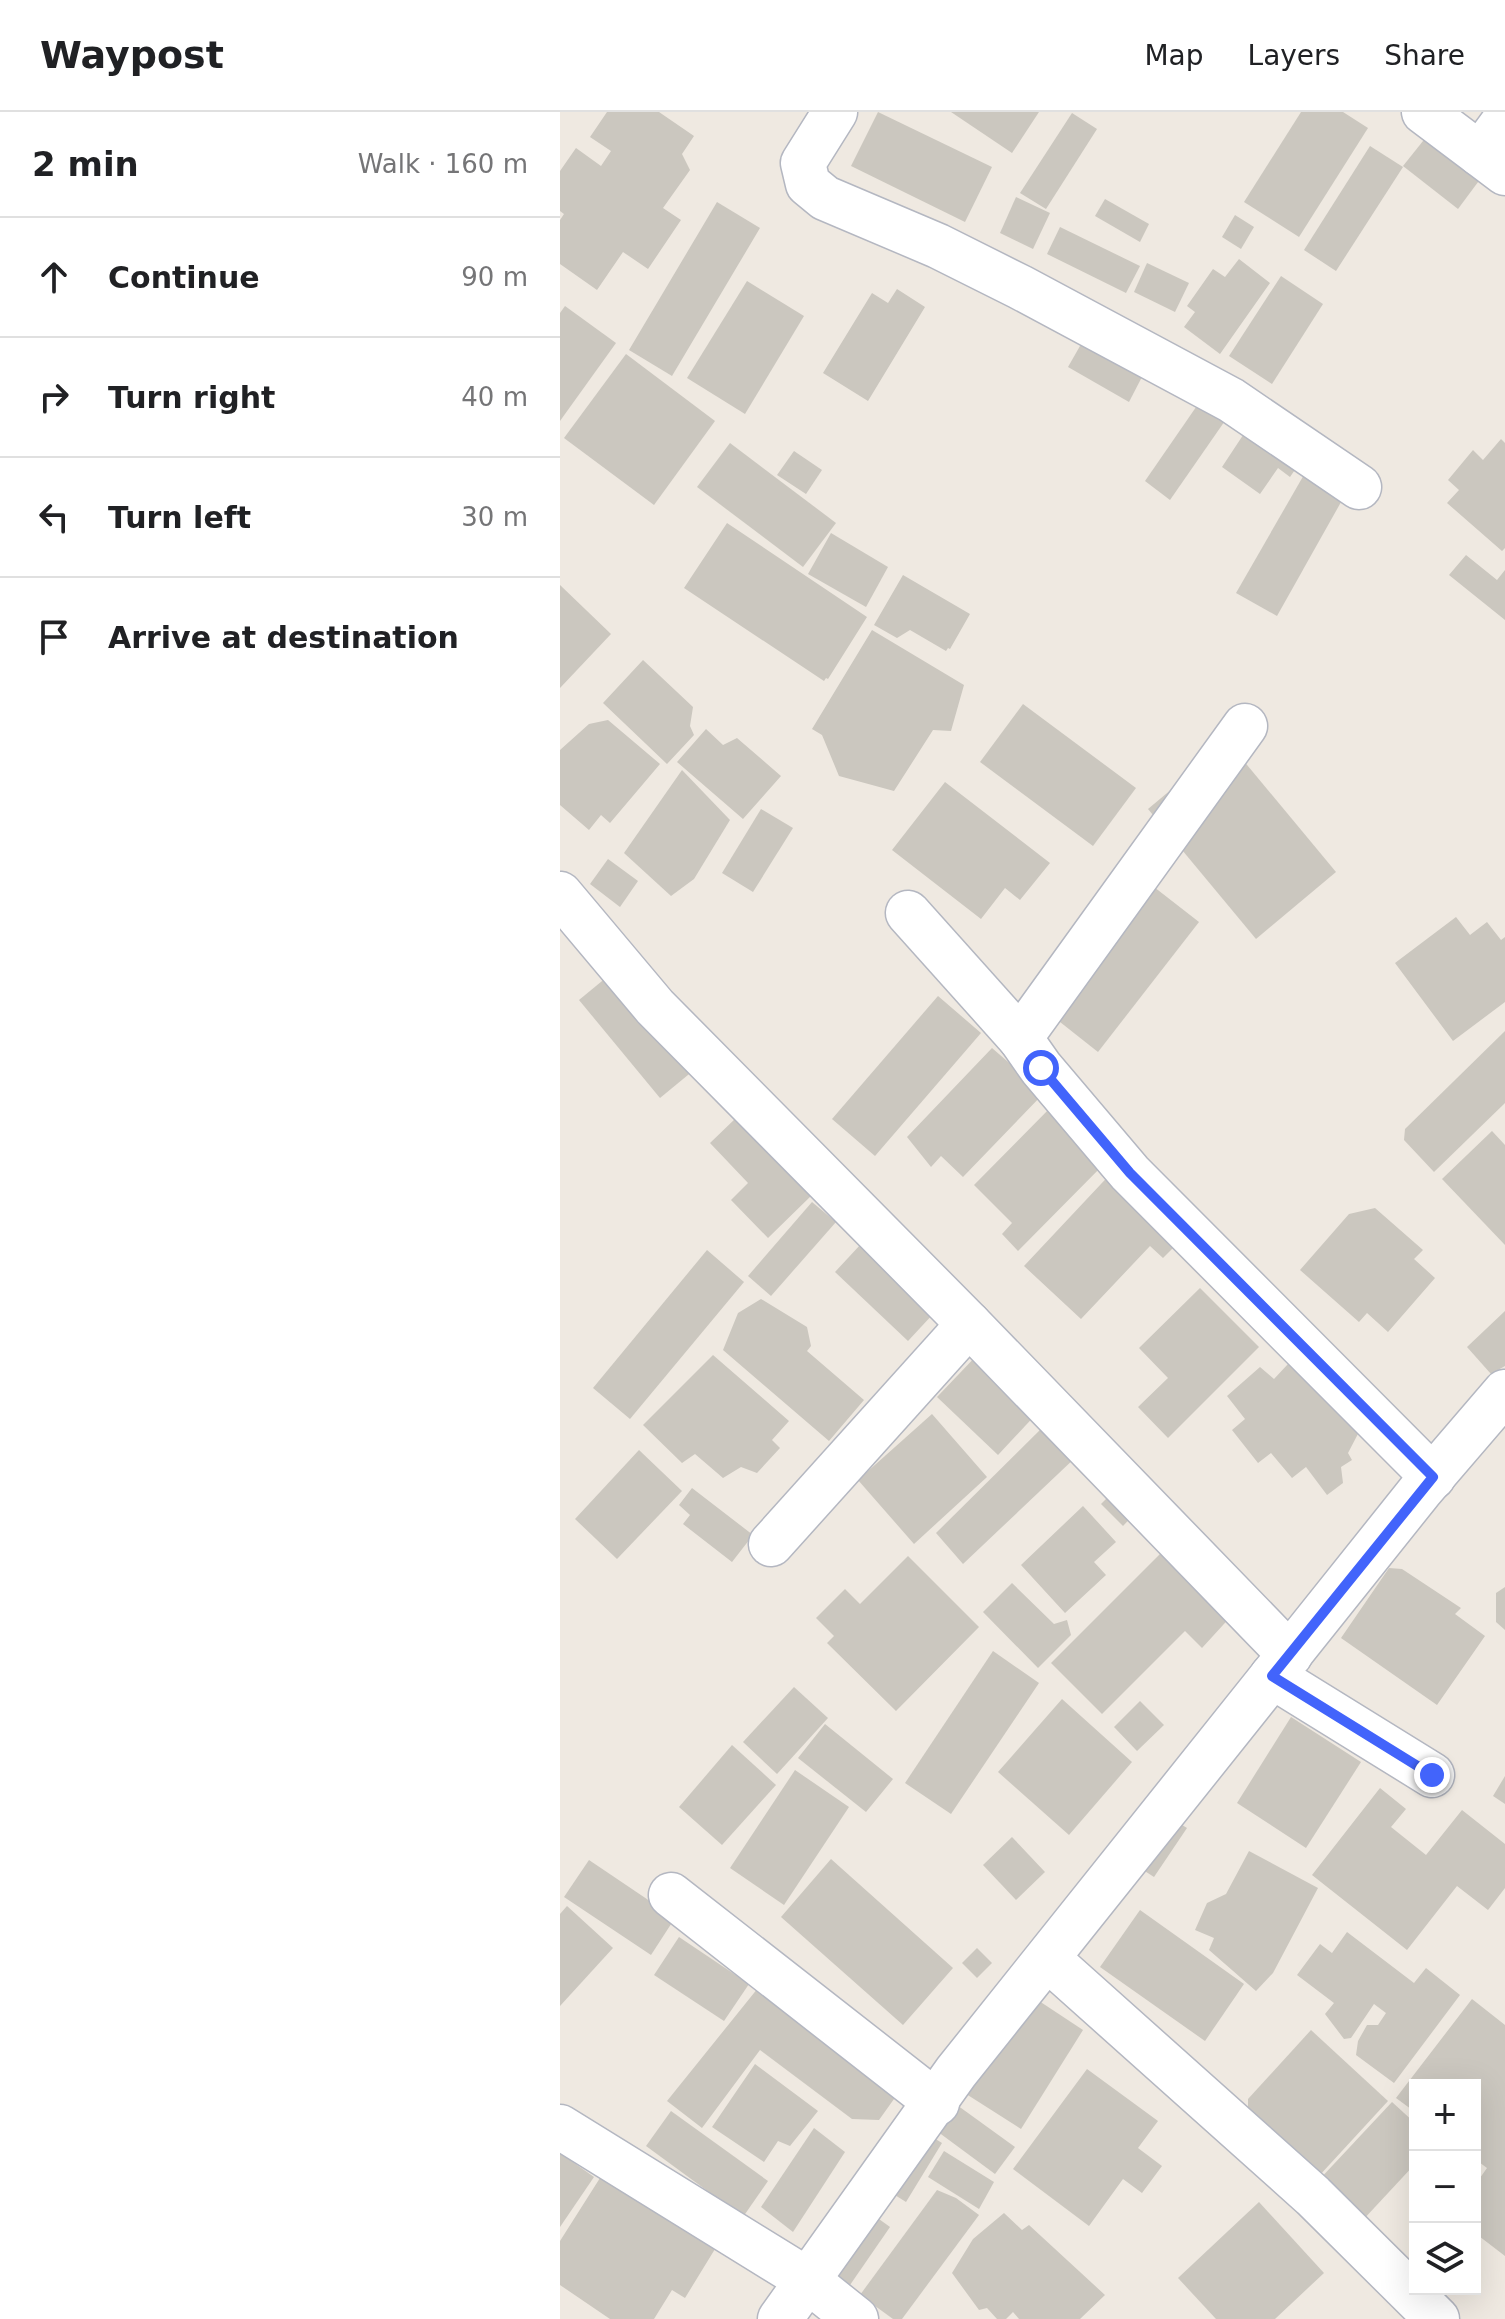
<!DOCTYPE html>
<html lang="en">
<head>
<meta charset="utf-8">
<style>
  :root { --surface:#fff; --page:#f6f6f6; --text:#202124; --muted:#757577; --line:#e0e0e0 }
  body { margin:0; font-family:"DejaVu Sans",sans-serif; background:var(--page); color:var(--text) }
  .controls { position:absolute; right:24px; bottom:24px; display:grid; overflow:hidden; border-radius:0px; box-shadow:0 8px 32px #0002 }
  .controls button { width:72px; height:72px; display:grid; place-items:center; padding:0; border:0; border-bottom:2px solid var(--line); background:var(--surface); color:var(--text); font:40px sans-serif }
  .stop { position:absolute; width:24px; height:24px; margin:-18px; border:6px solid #4264fb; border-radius:50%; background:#fff }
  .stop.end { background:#4264fb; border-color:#fff; box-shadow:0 2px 8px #0008 }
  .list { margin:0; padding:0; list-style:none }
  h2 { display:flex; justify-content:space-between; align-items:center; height:104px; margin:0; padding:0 32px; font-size:34px }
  h2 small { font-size:26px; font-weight:400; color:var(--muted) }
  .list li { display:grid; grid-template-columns:52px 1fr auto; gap:24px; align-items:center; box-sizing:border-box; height:120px; padding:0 32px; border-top:2px solid var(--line) }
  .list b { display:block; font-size:30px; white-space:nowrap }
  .list em { font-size:26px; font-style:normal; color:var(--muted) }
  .icon { flex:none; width:44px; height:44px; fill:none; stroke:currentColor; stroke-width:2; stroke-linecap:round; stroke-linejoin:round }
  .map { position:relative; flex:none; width:945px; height:2207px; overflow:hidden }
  header { display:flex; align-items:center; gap:48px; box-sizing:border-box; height:112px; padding:0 40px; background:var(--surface); border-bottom:2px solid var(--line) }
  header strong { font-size:38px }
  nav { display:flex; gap:44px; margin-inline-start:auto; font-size:28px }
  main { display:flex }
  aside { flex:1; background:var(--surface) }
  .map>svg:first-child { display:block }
  .building { fill:#cbc7bf }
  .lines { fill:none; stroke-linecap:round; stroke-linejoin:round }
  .minor-casing { stroke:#b4b7c1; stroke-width:47 }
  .minor { stroke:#fff; stroke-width:44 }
  .route { stroke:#4264fb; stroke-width:10 }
</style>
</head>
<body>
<header>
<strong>Waypost</strong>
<nav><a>Map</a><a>Layers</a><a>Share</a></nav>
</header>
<main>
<aside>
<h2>2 min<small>Walk · 160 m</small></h2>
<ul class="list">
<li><svg class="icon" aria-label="ahead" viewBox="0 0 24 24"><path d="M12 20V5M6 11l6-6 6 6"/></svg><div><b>Continue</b></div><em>90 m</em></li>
<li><svg class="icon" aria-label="right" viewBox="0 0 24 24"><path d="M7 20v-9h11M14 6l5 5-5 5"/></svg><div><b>Turn right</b></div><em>40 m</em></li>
<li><svg class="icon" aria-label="left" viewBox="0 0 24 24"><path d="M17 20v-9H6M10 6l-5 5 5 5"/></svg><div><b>Turn left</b></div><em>30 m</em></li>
<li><svg class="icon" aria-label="arrive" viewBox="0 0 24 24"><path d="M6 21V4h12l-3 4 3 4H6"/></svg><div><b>Arrive at destination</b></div></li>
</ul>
</aside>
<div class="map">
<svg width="945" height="2207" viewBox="0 0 945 2207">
  <rect width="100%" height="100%" fill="#efe9e1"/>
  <!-- building -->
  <g class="building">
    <path d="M47,0h52l35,24 -12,18 8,16 -27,38 18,12 -33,49 -25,-17 -26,38 -37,-26v-44l4,-6 -4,-3v-40l16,-23 25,18 10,-15 -21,-14z"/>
    <path d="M318,0l114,55 -27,55 -114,-56z"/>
    <path d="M391,0h88l-27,41z"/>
    <path d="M741,0h42l25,16 -69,109 -55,-35z"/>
    <path d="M512,1l25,16 -51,80 -26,-16z"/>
    <path d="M867,24l54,42 -23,31 -55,-43z"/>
    <path d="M810,34l33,21 -67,104 -32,-21z"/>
    <path d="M456,85l34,16 -17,36 -33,-16z"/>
    <path d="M545,87l44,25 -9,18 -45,-26z"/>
    <path d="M157,90l43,26 -88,148 -43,-26z"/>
    <path d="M675,103l19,12 -13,22 -19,-12z"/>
    <path d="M500,115l80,39 -14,27 -79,-39z"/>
    <path d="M679,147l31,24 -50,71 -36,-27 11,-15 -8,-6 26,-37 12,8z"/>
    <path d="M587,151l42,20 -14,29 -41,-20z"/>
    <path d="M721,164l42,28 -51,80 -43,-28z"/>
    <path d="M187,169l57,35 -59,98 -58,-36z"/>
    <path d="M337,177l28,18 -57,94 -45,-28 49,-80 16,10z"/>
    <path d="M5,194l51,37 -56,78v-108z"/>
    <path d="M524,227l60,34 -15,29 -61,-35z"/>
    <path d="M66,242l89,67 -61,84 -90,-67z"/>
    <path d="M643,285l26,18 -59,85 -25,-19z"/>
    <path d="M691,311l52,35 -13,19 -12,-9 -18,26 -38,-27z"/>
    <path d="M941,327l4,4v105l-3,3 -55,-48 12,-13 -11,-10 25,-30 10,10z"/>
    <path d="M170,331l106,80 -33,44 -106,-80z"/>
    <path d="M234,339l28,19 -16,24 -29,-19z"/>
    <path d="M745,361l40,22 -68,121 -41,-23z"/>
    <path d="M167,411l140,94 -39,62 -2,-1 -2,3 -140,-93z"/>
    <path d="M271,421l57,34 -22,40 -58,-33z"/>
    <path d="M906,443l31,25 8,-10v50l-56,-45z"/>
    <path d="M343,463l67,39 -20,35 -2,-1 -2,3 -36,-21 -13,8 -23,-13z"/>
    <path d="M0,473l51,49 -51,54z"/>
    <path d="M312,518l92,55 -13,46 -18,-1 -39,61 -55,-15 -17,-41 -10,-6z"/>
    <path d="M83,548l50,47 -3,19 4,9 -27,29 -64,-61z"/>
    <path d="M463,592l113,84 -43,58 -113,-84z"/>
    <path d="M48,608l52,44 -50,59 -9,-8 -12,15 -29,-25v-55l29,-26z"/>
    <path d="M146,617l17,16 14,-7 44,38 -38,43 -66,-57z"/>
    <path d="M668,630l108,130 -80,67 -108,-130z"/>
    <path d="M122,658l48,50 -36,59 -23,17 -47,-43z"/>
    <path d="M385,670l105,81 -30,37 -15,-12 -24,31 -89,-69z"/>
    <path d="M201,697l32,19 -40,64 -31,-19z"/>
    <path d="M48,747l30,22 -18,26 -30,-23z"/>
    <path d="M576,761l63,49 -101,130 -62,-49z"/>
    <path d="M896,805l14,18 17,-13 14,18 4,-3v65l-52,39 -58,-78z"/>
    <path d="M53,860l81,98 -34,28 -81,-98z"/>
    <path d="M378,884l43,37 -106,123 -43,-37z"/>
    <path d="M945,919v72l-71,69 -30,-32 1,-11z"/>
    <path d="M432,936l52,45 -81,84 -22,-21 -10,11 -24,-30z"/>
    <path d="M493,993l55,55 -90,91 -16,-17 10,-11 -38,-38z"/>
    <path d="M177,1005l75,78 -44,43 -37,-38 17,-17 -38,-40z"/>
    <path d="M932,1019l13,14v100l-63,-66z"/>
    <path d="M556,1056l70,67 -23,23 -13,-12 -69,73 -57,-53z"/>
    <path d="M252,1090l24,20 -65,74 -23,-20z"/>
    <path d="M815,1096l48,42 -9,9 21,19 -47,54 -21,-19 -8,9 -59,-52 49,-56z"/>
    <path d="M301,1132l73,69 -26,28 -73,-69z"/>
    <path d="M147,1138l37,32 -114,137 -37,-31z"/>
    <path d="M640,1176l59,59 -91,91 -30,-31 30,-29 -29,-30z"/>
    <path d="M201,1187l46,28 4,19 -4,5 57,49 -35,41 -106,-91 15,-37z"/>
    <path d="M945,1199v55l-14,8 -24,-27z"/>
    <path d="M419,1241l61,57 -42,45 -61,-58z"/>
    <path d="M153,1243l76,66 -17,19 8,8 -23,25 -16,-6 -18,11 -28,-24 -13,9 -39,-38z"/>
    <path d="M728,1252l72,66 -12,23 4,7 -11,7 2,16 -16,12 -21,-28 -14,11 -21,-25 -13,10 -26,-33 13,-11 -18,-23 33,-29 14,12z"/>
    <path d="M372,1302l55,63 -73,67 -56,-64z"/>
    <path d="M487,1311l30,33 -114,108 -27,-31z"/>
    <path d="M79,1338l43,41 -65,68 -42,-40z"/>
    <path d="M559,1374l21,22 -17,18 -22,-22z"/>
    <path d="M132,1376l61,47 -21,27 -49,-38 7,-9 -11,-10z"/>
    <path d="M523,1394l33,36 -22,20 12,13 -41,38 -44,-48z"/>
    <path d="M607,1435l67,66 -32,35 -17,-17 -83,83 -51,-51z"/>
    <path d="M348,1444l71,71 -83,84 -69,-68 7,-7 -18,-18 29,-29 15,15z"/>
    <path d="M829,1456l13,1 59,39 -6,6 30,22 -48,69 -96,-67z"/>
    <path d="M452,1471l42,41 13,-4 4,15 -33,33 -55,-56z"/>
    <path d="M945,1475v43l-9,-8v-29z"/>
    <path d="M433,1539l46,32 -88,131 -46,-31z"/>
    <path d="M234,1575l34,31 -51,56 -34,-32z"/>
    <path d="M502,1587l70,63 -63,73 -71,-63z"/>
    <path d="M580,1589l24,24 -27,26 -23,-24z"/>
    <path d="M731,1605l70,45 -55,86 -69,-45z"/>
    <path d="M265,1612l68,55 -27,33 -68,-54z"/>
    <path d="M172,1633l44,40 -54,60 -43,-38z"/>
    <path d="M235,1658l54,37 -65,98 -54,-37z"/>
    <path d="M945,1664v28l-12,-8z"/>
    <path d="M820,1676l26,21 -15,18 35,28 36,-45 43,34v44l-17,22 -31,-24 -50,64 -95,-75z"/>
    <path d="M609,1705l18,11 -33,49 -17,-11z"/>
    <path d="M452,1725l33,35 -29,28 -33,-35z"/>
    <path d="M689,1739l69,37 -45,85 -17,18 -47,-41 5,-12 -19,-8 12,-27 19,-9z"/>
    <path d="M271,1747l122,109 -50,57 -122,-108z"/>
    <path d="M29,1748l86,58 -24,37 -87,-58z"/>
    <path d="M7,1794l46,42 -53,58v-92z"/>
    <path d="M580,1798l104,74 -39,57 -105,-74z"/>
    <path d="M787,1820l67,51 12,-15 34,27 -66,88 -38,-28 2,-14 9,-16h11l8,-12 -12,-9 -23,34 -7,1 -19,-25 9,-11 -37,-28 23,-31 12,9z"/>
    <path d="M119,1825l70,47 -25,37 -70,-46z"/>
    <path d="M417,1836l15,15 -15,15 -15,-15z"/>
    <path d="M198,1876l141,104 -20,28 -27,-1 -92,-69 -58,78 -35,-27z"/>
    <path d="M467,1881l56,37 -62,99 -58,-37z"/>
    <path d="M912,1887l33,26v231l-30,-23v-48l12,-17 -12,-9v-74h-60v27l-19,-14z"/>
    <path d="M751,1918l77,71 -69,75 -71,-66v-11z"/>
    <path d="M195,1952l63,47 -28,35 -12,-5 -14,21 -52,-35z"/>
    <path d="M527,1957l71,52 -20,27 24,18 -20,27 -19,-14 -34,47 -76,-57z"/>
    <path d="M390,1988l65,47 -20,27 -65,-48z"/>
    <path d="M832,1990l23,21v41l-53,57 -44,-40z"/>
    <path d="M111,1999l97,70 -25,36 -97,-71z"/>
    <path d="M254,2016l31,24 -52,80 -32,-25z"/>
    <path d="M364,2020l18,11 -36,59 -19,-12z"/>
    <path d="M384,2039l50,31 -15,27 -51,-32z"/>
    <path d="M0,2041l34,24 -34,50z"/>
    <path d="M40,2066l115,71 -30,49 -13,-8 -18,29h-44l-50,-34v-44z"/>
    <path d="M377,2078l19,8 23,17 -77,104h-9l-33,-24z"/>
    <path d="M699,2090l65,71 -49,46h-59l-38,-41z"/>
    <path d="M444,2101l18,17 7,-5 76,70 -25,24h-61l-6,-7 -7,7h-9l-10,-11 -8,2 -27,-37 21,-34z"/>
    <path d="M312,2102l18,13 -40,58 -18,-12z"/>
  </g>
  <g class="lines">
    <defs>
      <g id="minor">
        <path d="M275,0l-32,51 5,21 17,14 113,48 82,41 211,113 128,87"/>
        <path d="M864,0l81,61"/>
        <path d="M920,42l25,-34"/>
        <path d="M685,614l-225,312 21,30 89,105 303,304"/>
        <path d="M0,782l95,113 314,317 321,331"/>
        <path d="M348,801l112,125"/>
        <path d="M211,1432l198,-220"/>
        <path d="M712,1564l160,99"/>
        <path d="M111,1783l266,208"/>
        <path d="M488,1847l265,237 124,123"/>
        <path d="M0,2015l246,152 50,40"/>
        <path d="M220,2207l176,-247 464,-581 85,-99"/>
      </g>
    </defs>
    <!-- minor casing -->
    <use href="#minor" class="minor-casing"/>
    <!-- minor -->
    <use href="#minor" class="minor"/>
  </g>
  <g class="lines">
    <!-- route -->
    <path class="route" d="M481,956l89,105 303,304 -161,199 160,99"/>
  </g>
</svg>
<div class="controls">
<button>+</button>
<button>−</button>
<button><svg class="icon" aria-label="layers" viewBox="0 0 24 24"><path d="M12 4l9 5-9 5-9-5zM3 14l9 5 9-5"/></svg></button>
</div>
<div class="stop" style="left:481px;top:956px"></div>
<div class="stop end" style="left:872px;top:1663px"></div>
</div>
</main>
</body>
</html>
